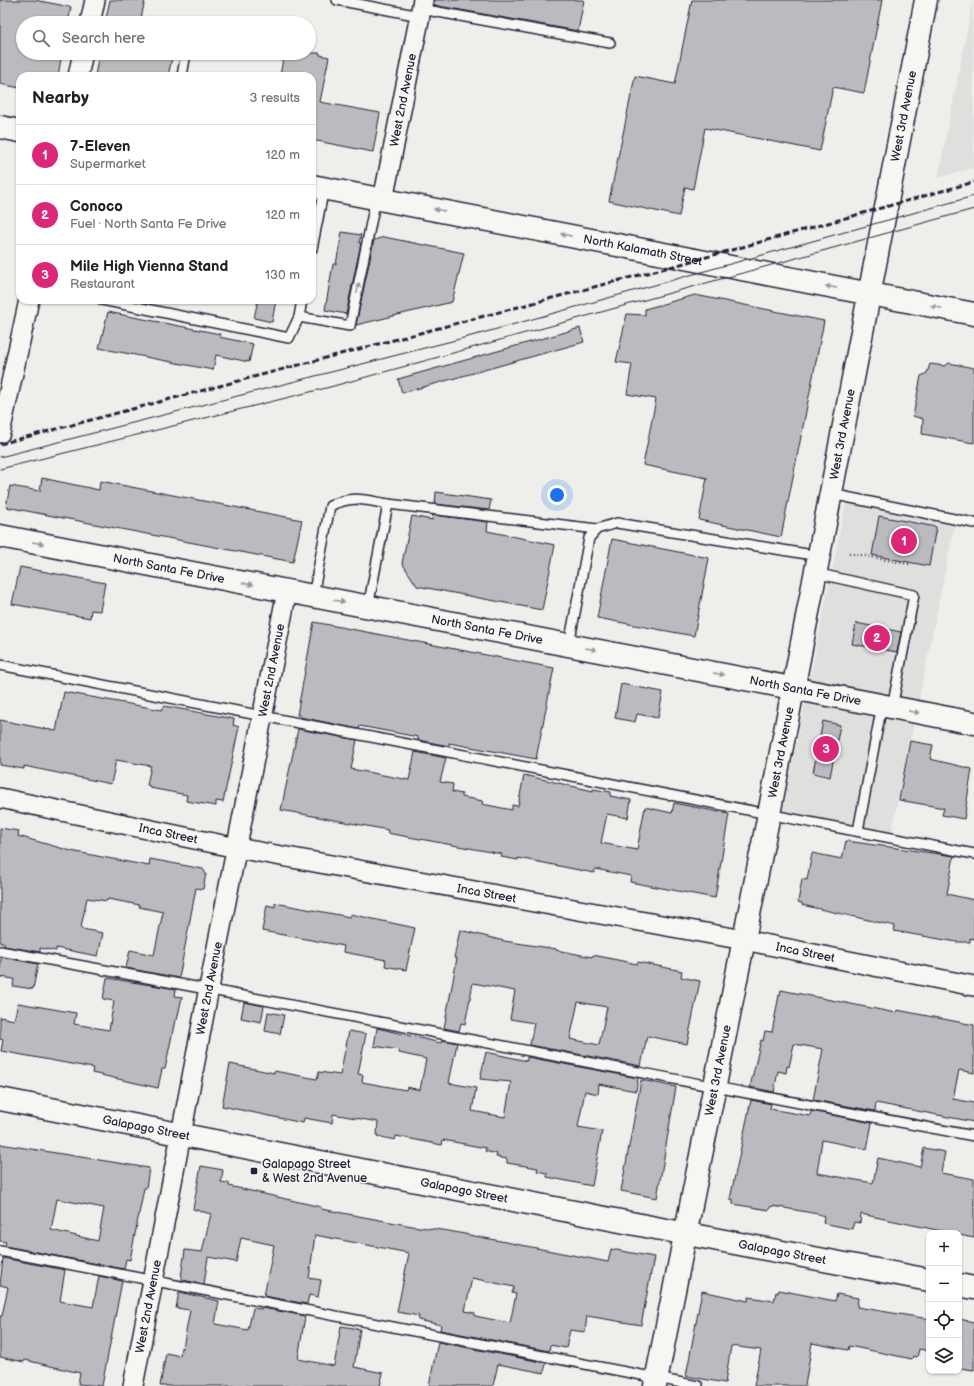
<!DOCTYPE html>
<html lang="en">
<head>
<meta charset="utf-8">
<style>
  :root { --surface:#fff; --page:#f2f2f2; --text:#222; --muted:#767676; --line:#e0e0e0; --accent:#db2777 }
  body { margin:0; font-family:"Balsamiq Sans",sans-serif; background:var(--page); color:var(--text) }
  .controls { position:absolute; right:12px; bottom:12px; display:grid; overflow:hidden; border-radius:8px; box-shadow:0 1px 3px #0004 }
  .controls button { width:36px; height:36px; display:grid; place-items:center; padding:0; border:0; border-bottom:1px solid var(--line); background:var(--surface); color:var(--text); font:20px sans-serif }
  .you { position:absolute; left:557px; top:495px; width:14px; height:14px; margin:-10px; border:3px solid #fff; border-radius:50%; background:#1a73e8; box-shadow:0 0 0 6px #1a73e833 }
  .badge { display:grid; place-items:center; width:26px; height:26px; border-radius:50%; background:var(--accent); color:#fff; font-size:13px; font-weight:700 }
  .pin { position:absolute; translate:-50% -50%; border:2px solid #fff; box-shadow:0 1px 4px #0006 }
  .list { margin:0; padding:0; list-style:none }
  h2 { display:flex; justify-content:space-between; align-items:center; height:52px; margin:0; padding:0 16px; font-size:17px }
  h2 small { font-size:13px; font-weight:400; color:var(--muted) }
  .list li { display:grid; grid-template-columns:26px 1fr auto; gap:12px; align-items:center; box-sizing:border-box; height:60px; padding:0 16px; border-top:1px solid var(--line) }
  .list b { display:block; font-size:15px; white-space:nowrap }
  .list p { margin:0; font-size:13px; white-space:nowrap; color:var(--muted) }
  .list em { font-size:13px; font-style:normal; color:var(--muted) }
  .icon { flex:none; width:22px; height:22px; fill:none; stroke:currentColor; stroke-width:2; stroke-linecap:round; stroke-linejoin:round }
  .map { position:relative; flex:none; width:974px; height:1386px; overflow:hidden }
  .search { position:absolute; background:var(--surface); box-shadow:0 1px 3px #0004; left:16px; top:16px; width:300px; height:44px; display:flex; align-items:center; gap:10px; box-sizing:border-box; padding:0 14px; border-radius:22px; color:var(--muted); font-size:15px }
  .panel { position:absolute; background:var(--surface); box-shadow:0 1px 3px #0004; left:16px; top:72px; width:300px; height:232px; border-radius:12px }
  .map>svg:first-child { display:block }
  .built { fill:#dfdfde }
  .building { fill:#bbbbbf; stroke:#22223b; fill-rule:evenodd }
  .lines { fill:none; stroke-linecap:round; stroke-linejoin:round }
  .lane-casing { stroke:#22223b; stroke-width:12 }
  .street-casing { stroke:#22223b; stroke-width:22 }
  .secondary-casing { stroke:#22223b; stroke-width:25 }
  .path { stroke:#22223b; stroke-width:2.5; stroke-dasharray:1 3; stroke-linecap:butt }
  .lane { stroke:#f6f6f2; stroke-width:9 }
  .street { stroke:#f6f6f2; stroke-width:19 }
  .secondary { stroke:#f6f6f2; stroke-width:22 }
  .tram { stroke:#22223b; stroke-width:1 }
  .rail { stroke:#22223b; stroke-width:3; stroke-dasharray:6 3; stroke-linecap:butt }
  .oneway { fill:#9797a0 }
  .poi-dot { fill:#22223b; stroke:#f6f6f2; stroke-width:1.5 }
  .labels { text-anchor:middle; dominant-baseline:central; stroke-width:3; stroke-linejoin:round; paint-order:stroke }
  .street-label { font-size:12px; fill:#22223b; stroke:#f6f6f2 }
  .poi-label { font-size:12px; fill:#22223b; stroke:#f6f6f2; text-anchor:start }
</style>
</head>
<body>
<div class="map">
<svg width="974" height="1386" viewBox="0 0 974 1386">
  <rect width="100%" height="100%" fill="#eeeeeb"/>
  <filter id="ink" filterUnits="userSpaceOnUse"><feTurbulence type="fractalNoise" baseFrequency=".025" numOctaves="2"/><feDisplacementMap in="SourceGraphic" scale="8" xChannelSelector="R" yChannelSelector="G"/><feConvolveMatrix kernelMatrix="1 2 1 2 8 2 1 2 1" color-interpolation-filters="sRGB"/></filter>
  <g filter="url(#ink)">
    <!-- built -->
    <g class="built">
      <path d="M973,0l1,168 -36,10z"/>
      <path d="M846,501l109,22 -64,312 -109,-22z"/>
    </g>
    <!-- building -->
    <g class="building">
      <path d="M0,0h34l37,7 -3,16h-45v30h39l-4,23h-38v12l-20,-4z"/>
      <path d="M110,0h35l-5,23h-35z"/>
      <path d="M434,0h150l-6,31 -145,-26z"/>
      <path d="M692,0h190l-18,93 -31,-6 -13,64 -115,-23 -12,61 -8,-2 -6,29 -70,-15 26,-125 40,8z"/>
      <path d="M99,53h74l-5,23h-73z"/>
      <path d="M284,53h36v2l9,2 -9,45 60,11 -7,39 -61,-12v-64h-32z"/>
      <path d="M342,232l19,3 -2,8h2l-15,71 -21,-4 8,-46h3z"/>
      <path d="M384,237l80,16 -12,49 -96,23 18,-85z"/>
      <path d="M695,295l129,26 -43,216 -82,-17 8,-42 -64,-13 13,-66 -29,-5 5,-30 -16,-2 11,-48 18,1v-6z"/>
      <path d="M258,300h18l-4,22 -18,-4z"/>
      <path d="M108,312l112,22 -1,3 34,7 -4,18 -33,-7 -3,15 -114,-22z"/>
      <path d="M580,328l4,14 -182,51 -4,-14z"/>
      <path d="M949,363l25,5v75l-52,-9 1,-15 -10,-3 8,-40 6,-3 3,-9 15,2z"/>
      <path d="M42,478l57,12 1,-9 202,39 -9,42 -287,-55 4,-21 30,5z"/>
      <path d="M436,492l55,8 -2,10 -54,-6z"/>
      <path d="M433,515l55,7 -1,9 68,14 -13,65 -125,-24 -15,-23 10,-47 20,4z"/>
      <path d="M879,516l57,11 -7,39 -57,-11z"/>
      <path d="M612,539l97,19 -15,78 -97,-18z"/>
      <path d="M20,567l85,16 -5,28 -9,-1 -1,8 -78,-14z"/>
      <path d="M314,622l240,46 -18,91 -87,-16v3l-31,-6v-3l-58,-11 -1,3 -59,-12v-2h-3z"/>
      <path d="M856,623l45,9 -4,20 -45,-8z"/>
      <path d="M621,684l42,8 -5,26 -21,-4 -2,8 -20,-4z"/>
      <path d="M64,692l98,18 2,-4 70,13 -1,6 6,2 -16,75 -7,-1v5l-30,-5 1,-6 -37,-7v-2l-3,-1 4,-19 -35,-6 -5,24 -87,-18v3l-24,-4v-45l56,11z"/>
      <path d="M823,721l17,4 -10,52 -17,-4z"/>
      <path d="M298,729l59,11 -6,29 58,11 6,-28 31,6 -6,24 13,2 -1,8 10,2v3l21,4 -1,3 30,6v-5l6,1 6,-31 69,16v-2l18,3 -1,4 21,4 -3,18 -21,-4 -6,29 36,7 8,-43 27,6 2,-10 55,11 -14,84 -85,-16 1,-6 -36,-7 -1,4 -55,-11 -21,-4v2l-17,-3 1,-3 -115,-21 1,-3 -107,-20z"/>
      <path d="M910,741l23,4 -3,14 42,10 -8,50 -22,-4 2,-7 -45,-8z"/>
      <path d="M0,828l19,3 -1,5 53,15 78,15 1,-7 53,10 3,5 -3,15 -7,-1 -17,90 -53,-10 4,-18 24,5 9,-43 -24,-5 1,-2 -32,-6 -1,2 -20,-3 -6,29 1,2 21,4 -5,23 -42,-8v3l-16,-3v4l-36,-6v-3h-4z"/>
      <path d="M846,841l108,15 -7,38 27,6v39l-4,-1v4h-13l-63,-11 1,-5 -93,-21v-2l-4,-1 4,-23 5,1 5,-27 30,6z"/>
      <path d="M275,903l75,14v-3l65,14 -9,42 -21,-4 1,-6 -43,-8 1,-6 -82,-15 5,-26 8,2z"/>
      <path d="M460,930l44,11 52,8v1l36,7 1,-2 44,9 1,-2 44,9 -1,6 19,4 -13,63 -40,-8 -6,30 -111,-21 4,-22 -24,-4 5,-28 -42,-8 -8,41 -4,-1 -2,8 -15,-3 10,-53 3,-17h-3zM578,1002l29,5 -8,38 -29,-6z"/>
      <path d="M1,957l37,7 -5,25 -20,-3 1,-7 -14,-2z"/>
      <path d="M107,978l69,11 -1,7 7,1 -5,23h-2l-10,49h-3l-4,19 -66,-15 1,-5 -92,-17 2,-11 -3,-1v-22l14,3 4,-17 58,10 -2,11 35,6 5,-29 -11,-2z"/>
      <path d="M781,990l115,23 1,-3 77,15v48l-15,-3 -6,29 21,4v19l-98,-19 -1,8 -62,-11 10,-51 -29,-5 -5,23 -2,-1 -1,7 -8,-2 -4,21 -24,-5 11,-47 2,1 2,-10 7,1 7,-37 1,1z"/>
      <path d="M244,1002l20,4 -3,16 -20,-4z"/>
      <path d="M268,1012l16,3 -4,19 -15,-3z"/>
      <path d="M377,1028l64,15 1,-3 15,3 -8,40 27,5 -4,23 33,6 6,-35 -31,-3 6,-27 41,9v-4l111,21 -2,13 -37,-7 -1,10 -13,-3 -7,36 24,4 -10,55 -45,-9v-4l-10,-2 1,-3 -31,-5v-4l-11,-2 1,-3 -12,-3 1,-3 -43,-8 -1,5 -46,-9 -1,4 -18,-4 1,-14 -45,-8 -1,9 -28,-5 -1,5 -81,-17 8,-42 44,9v-2l43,8 2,-7 21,3 9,-44 17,3 -8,40 5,1 -1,7 44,8 1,-3 13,3 6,-31 -27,-6v-3l-25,-4z"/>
      <path d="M641,1080l35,7 -19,111 -36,-7z"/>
      <path d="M751,1100l20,4 -1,5 40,7 1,-5 61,12 -5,26 -45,-9 -5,33 56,10 5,-25 42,9 4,-19 21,4 -4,21 33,6v59l-15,-3v-2h-8l-90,-19 -1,9 -6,-1 -2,7 -29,-6 1,-7 -6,-2 -45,-8 -3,1 -1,3 -36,-6v-5h-3z"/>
      <path d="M0,1144l149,24 -3,20h-2l-14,72 -4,-1 -2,10 -119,-23 1,-4 -6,-1zM57,1199l47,9 -6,33 -47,-11z"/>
      <path d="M201,1166l22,4 -2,12 8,1v3l92,21v2l91,17 37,5 159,31 3,-13 43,8 -13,68 -54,-9 -2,16 -15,-2 -4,18 -16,-3 -1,6 -109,-21 1,-5 -23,-5 1,-4 -22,-4 12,-59 -94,-18 -6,43 12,2 -3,17 -9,-2 -2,9 -43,-8 10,-51 -33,-7 -5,24 -28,-5 -4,27 -22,-4v-3h-1l4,-27 17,2 9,-38 -18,-5zM472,1278l42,9 -2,6 4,1 -6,29 -35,-7v-3l-10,-2z"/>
      <path d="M3,1258l62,12 -5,31 33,6 6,-31 23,5 -20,105 -24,-2 2,-11 -55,-13 -1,2 -24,-5v-41h2l6,-29 -8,-2z"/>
      <path d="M779,1290l56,11 2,-7 21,4 -1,9 72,12v32l-10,-2 -2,8 -4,-1 -1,3 -63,-13 -1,4 -36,-7 -7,43h-51l7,-36 -30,-4 -6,37 -39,-7 16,-85 46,10 1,-4 25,4 2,-9 2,1z"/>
      <path d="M179,1292l40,9 -4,23 33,6 5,-22 9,1v-1l43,8 -7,43 36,7 7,-40 19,3 -6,38 29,6 -3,13h-220l6,-33 14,3 1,-9 2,1 7,-38 -14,-2z"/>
      <path d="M959,1319l15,3v48l-15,-2z"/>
      <path d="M438,1342l108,21 -2,10 -46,-9 -5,22h-64z"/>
    </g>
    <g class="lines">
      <defs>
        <g id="lane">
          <path d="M337,0l83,16"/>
          <path d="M421,9l189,34"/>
          <path d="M182,76l4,-23"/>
          <path d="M312,249l12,-61"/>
          <path d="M102,300l187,38 10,-21"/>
          <path d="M302,300l-3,17 51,9 26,-128"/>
          <path d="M831,494l143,29"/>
          <path d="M815,573l99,22 -22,113"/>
          <path d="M313,596l17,-90c23,-11 34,-6 58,-2"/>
          <path d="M368,607l20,-103 209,25"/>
          <path d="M569,645l20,-107 8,-9 20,-6 202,33"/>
          <path d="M0,665l974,189"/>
          <path d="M858,831l24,-126"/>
          <path d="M0,951c325,58 649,125 974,185"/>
          <path d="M0,1251l698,135"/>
        </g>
        <g id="street">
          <path d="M90,23l5,-23"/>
          <path d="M78,76l5,-23"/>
          <path id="s1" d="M383,200l40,-200"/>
          <path d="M0,433l29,-133"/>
          <path id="s2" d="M0,798l237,50 507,92 230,46"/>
          <path id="s3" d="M133,1386l76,-398 78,-397"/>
        </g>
        <g id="secondary">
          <path d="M0,127l20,4"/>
          <path id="s4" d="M312,186l662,128"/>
          <path id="s5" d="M0,536l974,187"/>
          <path id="s6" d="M0,1099l661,130 268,51"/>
          <path d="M959,1285l15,3"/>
          <path id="s7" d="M655,1386l114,-572 157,-814"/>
        </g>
      </defs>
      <!-- lane casing -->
      <use href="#lane" class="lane-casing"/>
      <!-- street casing -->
      <use href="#street" class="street-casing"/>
      <!-- secondary casing -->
      <use href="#secondary" class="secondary-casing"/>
      <!-- path -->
      <path class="path" d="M849,553l60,11"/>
      <!-- lane -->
      <use href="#lane" class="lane"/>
      <!-- street -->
      <use href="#street" class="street"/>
      <!-- secondary -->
      <use href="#secondary" class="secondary"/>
      <!-- tram -->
      <g class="tram">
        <path d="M0,457l479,-123 495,-138"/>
        <path d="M0,469l330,-82 644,-178"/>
      </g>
      <!-- rail -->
      <path class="rail" d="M0,444l696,-184 278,-78"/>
    </g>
    <!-- one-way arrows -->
    <defs><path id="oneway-solid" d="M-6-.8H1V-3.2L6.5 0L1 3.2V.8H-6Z"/></defs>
    <g class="oneway">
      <use href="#oneway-solid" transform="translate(439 210) rotate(-169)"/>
      <use href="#oneway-solid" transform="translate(566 235) rotate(-169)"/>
      <use href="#oneway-solid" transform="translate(831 287) rotate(-169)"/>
      <use href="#oneway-solid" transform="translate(358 288) rotate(-78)"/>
      <use href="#oneway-solid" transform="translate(936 307) rotate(-169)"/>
      <use href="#oneway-solid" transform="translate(38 543) rotate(11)"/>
      <use href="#oneway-solid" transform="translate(248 584) rotate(11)"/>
      <use href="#oneway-solid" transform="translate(339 601) rotate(11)"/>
      <use href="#oneway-solid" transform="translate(591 649) rotate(11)"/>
      <use href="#oneway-solid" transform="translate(719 674) rotate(11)"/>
      <use href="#oneway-solid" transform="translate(914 712) rotate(11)"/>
    </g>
  </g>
  <!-- markers -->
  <rect class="poi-dot" x="250" y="1167" width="8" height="8" rx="2"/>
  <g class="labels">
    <!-- street labels -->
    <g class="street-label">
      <text stroke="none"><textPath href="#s1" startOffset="102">West 2nd Avenue</textPath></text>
      <text stroke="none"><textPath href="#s7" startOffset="1294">West 3rd Avenue</textPath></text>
      <text stroke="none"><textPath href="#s4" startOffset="337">North Kalamath Street</textPath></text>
      <text stroke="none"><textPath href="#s7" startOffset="970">West 3rd Avenue</textPath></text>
      <text stroke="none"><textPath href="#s5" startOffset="172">North Santa Fe Drive</textPath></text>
      <text stroke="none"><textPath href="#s5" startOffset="496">North Santa Fe Drive</textPath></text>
      <text stroke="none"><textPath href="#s3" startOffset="729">West 2nd Avenue</textPath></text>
      <text stroke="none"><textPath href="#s5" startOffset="820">North Santa Fe Drive</textPath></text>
      <text stroke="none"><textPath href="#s7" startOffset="646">West 3rd Avenue</textPath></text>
      <text stroke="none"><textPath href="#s2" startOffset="172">Inca Street</textPath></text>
      <text stroke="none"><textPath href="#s2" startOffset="496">Inca Street</textPath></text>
      <text stroke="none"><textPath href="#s2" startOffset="820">Inca Street</textPath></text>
      <text stroke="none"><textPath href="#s3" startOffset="405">West 2nd Avenue</textPath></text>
      <text stroke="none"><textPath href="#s7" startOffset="322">West 3rd Avenue</textPath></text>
      <text stroke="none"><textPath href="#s6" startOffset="149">Galapago Street</textPath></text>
      <text stroke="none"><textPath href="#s6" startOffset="473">Galapago Street</textPath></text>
      <text stroke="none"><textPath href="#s6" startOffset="797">Galapago Street</textPath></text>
      <text stroke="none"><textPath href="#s3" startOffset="81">West 2nd Avenue</textPath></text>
    </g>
    <!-- poi labels -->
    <g class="poi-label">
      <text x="262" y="1164">Galapago Street<tspan x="262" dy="14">&amp; West 2nd Avenue</tspan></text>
    </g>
  </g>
</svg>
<div class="controls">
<button>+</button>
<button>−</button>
<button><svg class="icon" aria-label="locate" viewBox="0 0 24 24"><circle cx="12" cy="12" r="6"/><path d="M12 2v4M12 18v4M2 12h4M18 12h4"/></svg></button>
<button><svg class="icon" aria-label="layers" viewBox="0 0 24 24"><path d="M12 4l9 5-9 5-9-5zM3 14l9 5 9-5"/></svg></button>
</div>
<div class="you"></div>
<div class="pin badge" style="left:904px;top:541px">1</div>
<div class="pin badge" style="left:877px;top:638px">2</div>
<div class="pin badge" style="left:826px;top:749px">3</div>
<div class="search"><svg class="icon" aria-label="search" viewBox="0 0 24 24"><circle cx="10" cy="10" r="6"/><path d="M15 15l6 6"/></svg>Search here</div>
<section class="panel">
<h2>Nearby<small>3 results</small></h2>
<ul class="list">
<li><span class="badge">1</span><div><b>7-Eleven</b><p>Supermarket</p></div><em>120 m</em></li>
<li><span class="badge">2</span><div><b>Conoco</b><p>Fuel · North Santa Fe Drive</p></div><em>120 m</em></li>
<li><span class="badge">3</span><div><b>Mile High Vienna Stand</b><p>Restaurant</p></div><em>130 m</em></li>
</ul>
</section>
</div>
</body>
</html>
